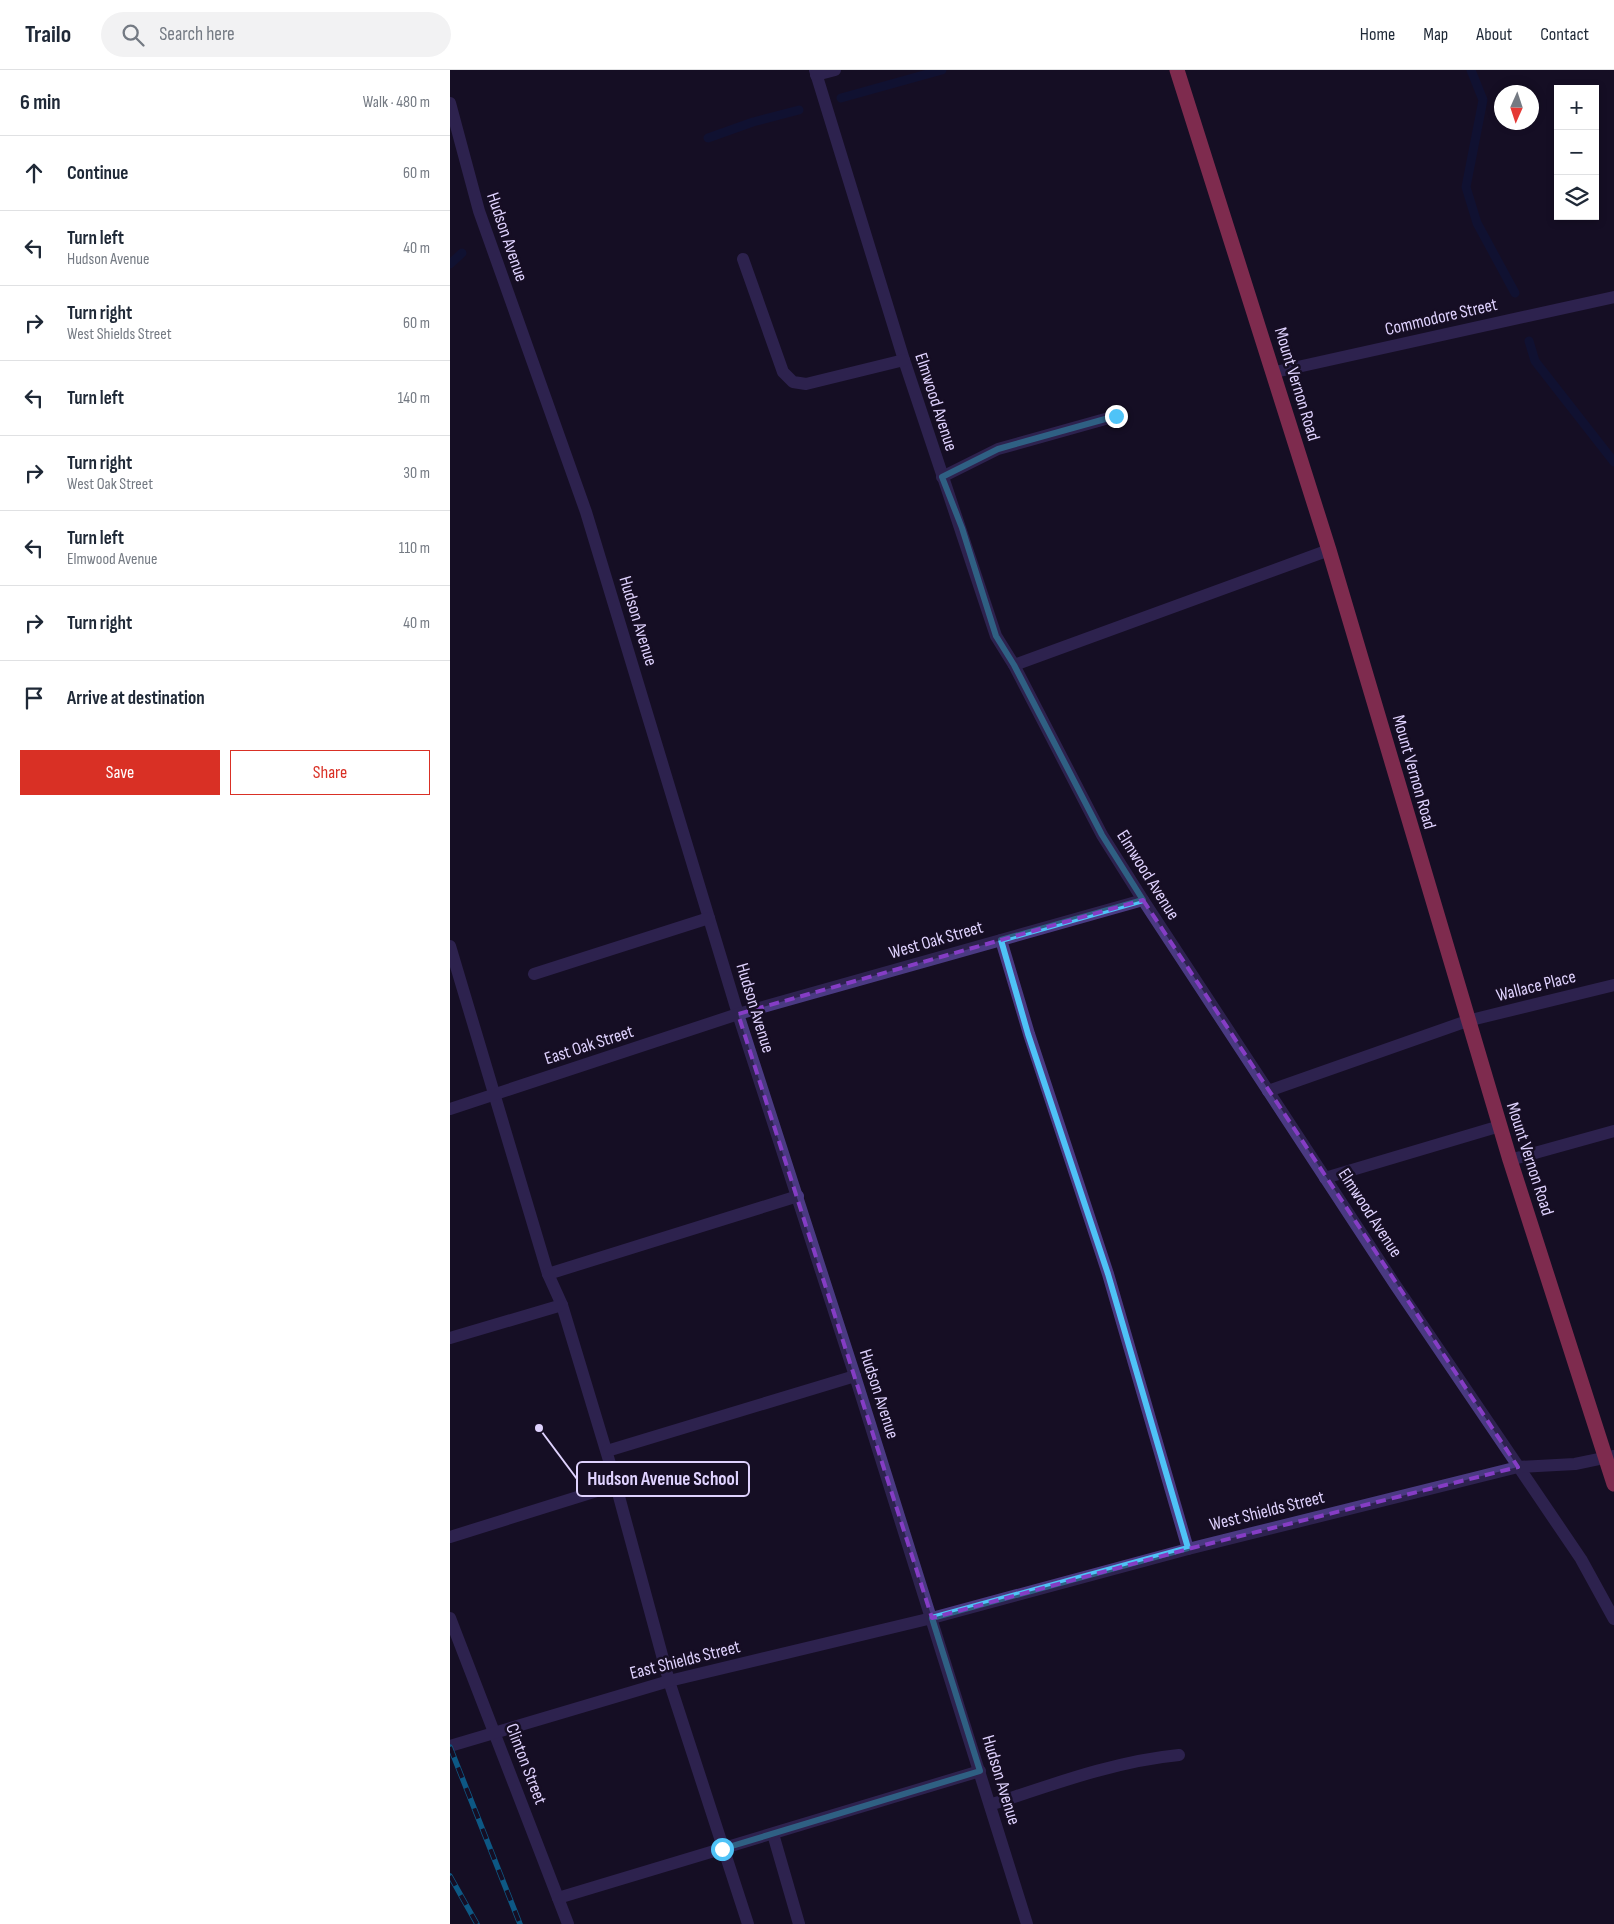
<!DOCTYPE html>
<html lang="en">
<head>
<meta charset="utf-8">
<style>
  :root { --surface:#fff; --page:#f2f2f3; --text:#1f2937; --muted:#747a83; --line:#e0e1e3; --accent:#d93025 }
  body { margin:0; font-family:"Sofia Sans Condensed",sans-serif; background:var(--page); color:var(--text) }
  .controls { position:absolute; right:15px; top:15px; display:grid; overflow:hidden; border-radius:0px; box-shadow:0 2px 8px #0003 }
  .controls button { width:45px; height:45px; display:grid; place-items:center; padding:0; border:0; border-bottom:1px solid var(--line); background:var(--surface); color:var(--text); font:25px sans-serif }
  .compass { position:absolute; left:1044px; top:15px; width:45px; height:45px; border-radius:50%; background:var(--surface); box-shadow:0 2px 8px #0003; rotate:183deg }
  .stop { position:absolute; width:15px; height:15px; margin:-11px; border:4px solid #4fc3f7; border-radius:50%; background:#fff }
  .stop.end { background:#4fc3f7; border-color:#fff; box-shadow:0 1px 5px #0008 }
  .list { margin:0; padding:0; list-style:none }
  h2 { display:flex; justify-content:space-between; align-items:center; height:65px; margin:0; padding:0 20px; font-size:21px }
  h2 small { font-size:16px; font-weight:400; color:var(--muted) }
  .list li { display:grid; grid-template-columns:32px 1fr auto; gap:15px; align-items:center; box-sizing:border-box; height:75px; padding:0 20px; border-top:1px solid var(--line) }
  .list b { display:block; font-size:19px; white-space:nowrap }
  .list p { margin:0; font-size:16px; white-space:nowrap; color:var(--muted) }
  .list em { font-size:16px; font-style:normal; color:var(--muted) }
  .actions { display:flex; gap:10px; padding:15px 20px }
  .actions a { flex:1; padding:11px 0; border:1px solid var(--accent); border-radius:0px; text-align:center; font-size:18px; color:var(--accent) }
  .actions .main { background:var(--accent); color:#fff }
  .icon { flex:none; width:28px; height:28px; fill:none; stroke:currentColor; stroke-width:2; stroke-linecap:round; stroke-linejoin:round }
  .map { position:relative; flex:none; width:1164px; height:1854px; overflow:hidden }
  header { display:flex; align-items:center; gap:30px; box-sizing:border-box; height:70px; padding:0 25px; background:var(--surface); border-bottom:1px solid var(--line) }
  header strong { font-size:24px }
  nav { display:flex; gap:28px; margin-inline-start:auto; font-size:18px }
  .search { width:350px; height:45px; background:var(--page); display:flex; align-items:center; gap:12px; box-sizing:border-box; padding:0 18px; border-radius:28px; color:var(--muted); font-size:19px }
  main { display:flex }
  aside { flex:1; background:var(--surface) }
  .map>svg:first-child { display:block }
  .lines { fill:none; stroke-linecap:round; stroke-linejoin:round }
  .stream { stroke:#0a1441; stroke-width:9 }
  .minor { stroke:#4a3a82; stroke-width:12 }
  .highway { stroke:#fd4e81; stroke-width:15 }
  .rail-casing { stroke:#03b2f9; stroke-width:5.5 }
  .rail { stroke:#160e24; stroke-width:4; stroke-dasharray:11; stroke-linecap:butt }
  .route { stroke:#4fc3f7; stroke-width:6 }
  .marked { fill:none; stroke:#853dc5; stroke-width:4; stroke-dasharray:10 6; stroke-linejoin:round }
  .labels { text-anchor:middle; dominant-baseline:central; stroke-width:5; stroke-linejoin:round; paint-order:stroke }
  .street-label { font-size:18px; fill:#dfd2fe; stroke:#160e24 }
  .leader { fill:none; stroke:#dfd2fe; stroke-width:2 }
  .callout-dot { fill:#dfd2fe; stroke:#160e24; stroke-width:2 }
  .callout { fill:#160e24; stroke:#dfd2fe; stroke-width:2 }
  .callout-label { font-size:19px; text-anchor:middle; font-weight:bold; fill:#dfd2fe }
</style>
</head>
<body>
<header>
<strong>Trailo</strong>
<div class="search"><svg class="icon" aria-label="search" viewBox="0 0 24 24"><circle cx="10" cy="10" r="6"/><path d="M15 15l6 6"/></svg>Search here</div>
<nav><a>Home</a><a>Map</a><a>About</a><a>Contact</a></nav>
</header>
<main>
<aside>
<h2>6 min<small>Walk · 480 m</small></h2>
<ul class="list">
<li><svg class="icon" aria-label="ahead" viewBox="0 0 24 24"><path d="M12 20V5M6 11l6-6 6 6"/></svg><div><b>Continue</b></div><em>60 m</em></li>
<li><svg class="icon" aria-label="left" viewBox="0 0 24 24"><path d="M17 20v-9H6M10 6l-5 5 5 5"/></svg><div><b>Turn left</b><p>Hudson Avenue</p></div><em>40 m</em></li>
<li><svg class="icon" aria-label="right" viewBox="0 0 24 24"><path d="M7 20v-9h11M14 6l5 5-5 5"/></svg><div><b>Turn right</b><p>West Shields Street</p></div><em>60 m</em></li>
<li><svg class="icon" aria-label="left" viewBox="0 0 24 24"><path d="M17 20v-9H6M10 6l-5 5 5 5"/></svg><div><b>Turn left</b></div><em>140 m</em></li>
<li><svg class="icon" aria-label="right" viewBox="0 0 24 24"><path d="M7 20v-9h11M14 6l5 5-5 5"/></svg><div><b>Turn right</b><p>West Oak Street</p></div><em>30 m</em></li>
<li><svg class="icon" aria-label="left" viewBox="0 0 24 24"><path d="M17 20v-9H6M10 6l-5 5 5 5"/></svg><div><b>Turn left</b><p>Elmwood Avenue</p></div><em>110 m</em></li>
<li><svg class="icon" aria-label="right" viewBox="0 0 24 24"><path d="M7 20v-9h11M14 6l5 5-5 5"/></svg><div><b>Turn right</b></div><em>40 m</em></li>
<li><svg class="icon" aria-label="arrive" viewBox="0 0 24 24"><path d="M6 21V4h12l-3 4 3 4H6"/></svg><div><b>Arrive at destination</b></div></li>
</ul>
<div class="actions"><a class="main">Save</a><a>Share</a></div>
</aside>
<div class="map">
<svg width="1164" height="1854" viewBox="0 0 1164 1854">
  <rect width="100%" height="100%" fill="#160e24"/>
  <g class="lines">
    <!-- stream -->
    <g class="stream">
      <path d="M1021,0l12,30 -17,87 11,36 38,70"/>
      <path d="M391,28l101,-28"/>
      <path d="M258,68l45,-16 46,-12"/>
      <path d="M0,194l12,-11"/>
      <path d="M1079,271l6,20 79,101"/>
    </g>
    <!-- minor -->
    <g class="minor">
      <path d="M365,0l89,290 92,276 18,29 88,170 41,65 253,386 185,273 33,60"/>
      <path d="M366,5l19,-5"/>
      <path d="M0,33l29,108 107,301 152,502 117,362 172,548"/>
      <path d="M293,189l40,113 10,10 13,2 98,-24"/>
      <path d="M825,302l339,-75"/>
      <path d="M492,407l56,-28 118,-33"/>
      <path d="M564,595l315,-115"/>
      <path d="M551,870l28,94 79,240 80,275"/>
      <path d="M0,876l98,328 14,31 49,162 58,214 79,243"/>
      <path d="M84,904l175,-56"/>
      <path d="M818,1021l199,-70 147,-36"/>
      <path d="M0,1039l288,-95 405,-114"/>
      <path d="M1060,1090l104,-29"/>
      <path d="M875,1108l175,-52"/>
      <path d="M98,1204l250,-78"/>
      <path d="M0,1268l112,-33"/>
      <path d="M157,1381l248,-75"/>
      <path d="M0,1467l166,-52"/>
      <path d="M0,1548l118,306"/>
      <path d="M0,1676l219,-65 263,-63 256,-69 330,-82 57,-3 39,-8"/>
      <path d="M540,1735c61,-20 125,-44 189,-50"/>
      <path d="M323,1764l26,90"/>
      <path d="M108,1828l422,-127"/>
    </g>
    <!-- highway -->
    <path class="highway" d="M727,0l152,480 181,610 104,324"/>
    <defs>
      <g id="rail">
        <path d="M0,1677l70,177"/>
        <path d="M0,1806l27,48"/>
      </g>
    </defs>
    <!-- rail casing -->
    <use href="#rail" class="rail-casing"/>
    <!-- rail -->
    <use href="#rail" class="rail"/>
  </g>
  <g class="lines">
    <!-- route -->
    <path class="route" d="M272,1779l258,-78 -48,-153 256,-70 -80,-274 -80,-240 -27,-94 142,-40 -41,-65 -88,-170 -18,-29 -34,-108 -20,-51 56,-28 118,-33"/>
  </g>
  <!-- marked area -->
  <path d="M0 0H1164V1854H0ZM693,830l375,567 -330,82 -256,69 -194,-604z" fill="#160e24" fill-opacity=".55" fill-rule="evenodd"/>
  <path class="marked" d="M693,830l375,567 -330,82 -256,69 -194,-604z"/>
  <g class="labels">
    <!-- street labels -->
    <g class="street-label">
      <text transform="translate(57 167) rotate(71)">Hudson Avenue</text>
      <text transform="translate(991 247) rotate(-13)">Commodore Street</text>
      <text transform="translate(847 314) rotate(73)">Mount Vernon Road</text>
      <text transform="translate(486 332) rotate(72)">Elmwood Avenue</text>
      <text transform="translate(188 551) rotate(73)">Hudson Avenue</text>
      <text transform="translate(964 702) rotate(74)">Mount Vernon Road</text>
      <text transform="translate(698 805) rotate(58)">Elmwood Avenue</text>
      <text transform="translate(486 870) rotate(-16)">West Oak Street</text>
      <text transform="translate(1086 916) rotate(-14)">Wallace Place</text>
      <text transform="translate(305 938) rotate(73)">Hudson Avenue</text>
      <text transform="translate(139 975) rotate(-18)">East Oak Street</text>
      <text transform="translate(1080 1089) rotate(72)">Mount Vernon Road</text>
      <text transform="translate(920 1143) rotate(57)">Elmwood Avenue</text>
      <text transform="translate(429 1324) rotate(72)">Hudson Avenue</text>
      <text transform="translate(817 1441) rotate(-14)">West Shields Street</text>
      <text transform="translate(235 1590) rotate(-14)">East Shields Street</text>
      <text transform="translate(76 1694) rotate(69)">Clinton Street</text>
      <text transform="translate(551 1710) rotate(73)">Hudson Avenue</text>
    </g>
  </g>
  <!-- callouts -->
  <path class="leader" d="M89 1358L127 1409"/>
  <circle class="callout-dot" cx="89" cy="1358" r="5"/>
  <rect class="callout" x="127" y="1392" width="172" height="34" rx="5"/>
  <g class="callout-label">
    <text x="213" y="1415">Hudson Avenue School</text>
  </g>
</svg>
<div class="controls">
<button>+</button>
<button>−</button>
<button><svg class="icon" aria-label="layers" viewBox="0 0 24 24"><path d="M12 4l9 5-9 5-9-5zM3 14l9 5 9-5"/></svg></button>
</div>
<svg class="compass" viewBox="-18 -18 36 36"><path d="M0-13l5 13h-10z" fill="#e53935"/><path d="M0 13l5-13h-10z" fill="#747a83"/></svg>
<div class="stop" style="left:272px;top:1779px"></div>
<div class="stop end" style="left:666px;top:346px"></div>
</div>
</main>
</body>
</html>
